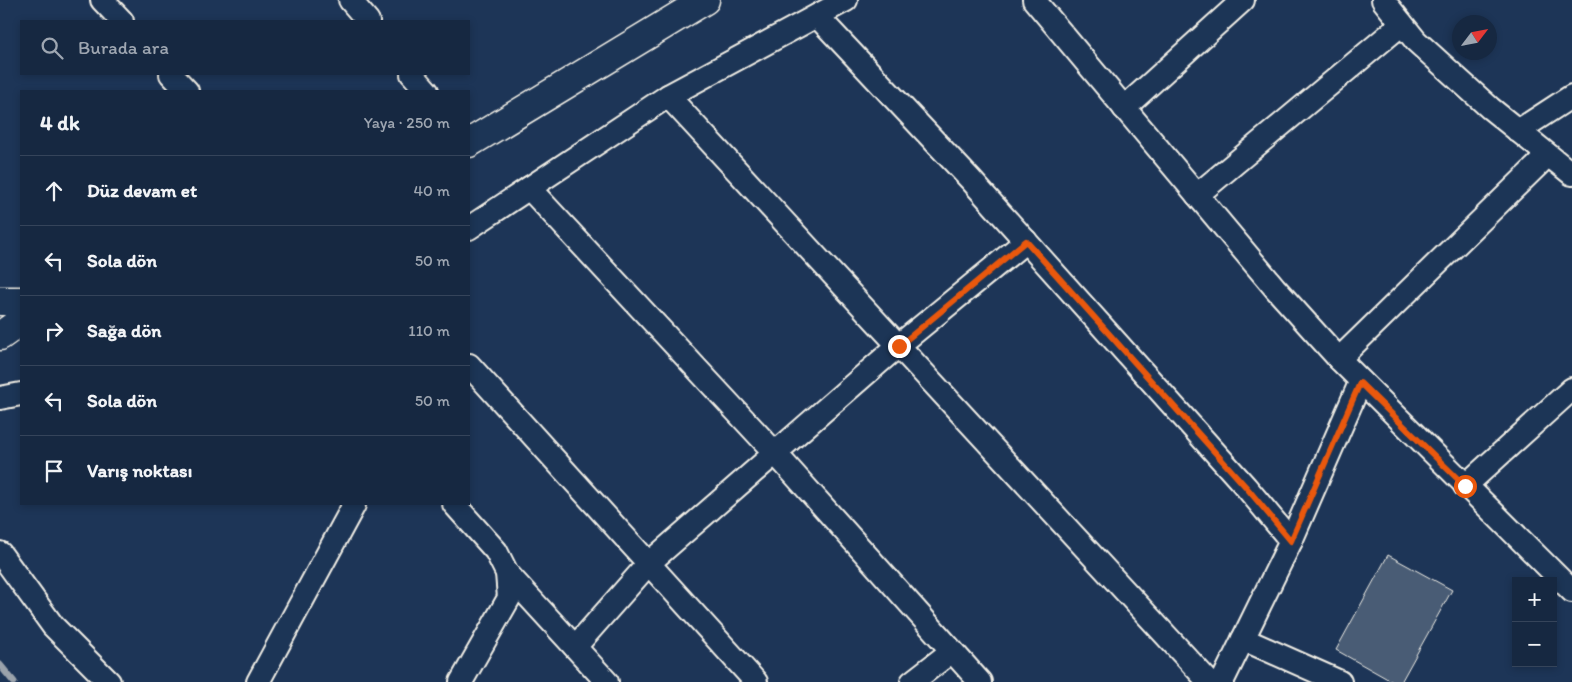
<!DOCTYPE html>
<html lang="tr">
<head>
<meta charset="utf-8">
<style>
  :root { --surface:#162841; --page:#1f3048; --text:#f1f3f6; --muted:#9ea6b1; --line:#35445a }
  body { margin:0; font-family:Itim,sans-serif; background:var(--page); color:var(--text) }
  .controls { position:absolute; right:15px; bottom:15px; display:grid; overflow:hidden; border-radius:0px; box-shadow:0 2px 8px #0003 }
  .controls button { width:45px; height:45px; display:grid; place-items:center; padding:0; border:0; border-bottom:1px solid var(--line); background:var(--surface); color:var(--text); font:25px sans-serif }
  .compass { position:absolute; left:1452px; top:15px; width:45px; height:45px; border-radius:50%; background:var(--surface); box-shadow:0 2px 8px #0003; rotate:58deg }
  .stop { position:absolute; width:15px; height:15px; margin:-11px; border:4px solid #ea580c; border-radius:50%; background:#fff }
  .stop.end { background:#ea580c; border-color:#fff; box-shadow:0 1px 5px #0008 }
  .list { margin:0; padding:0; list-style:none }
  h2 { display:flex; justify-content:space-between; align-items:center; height:65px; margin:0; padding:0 20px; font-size:21px }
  h2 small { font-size:16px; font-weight:400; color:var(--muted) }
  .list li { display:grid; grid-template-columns:32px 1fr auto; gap:15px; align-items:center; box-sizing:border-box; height:70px; padding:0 20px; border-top:1px solid var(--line) }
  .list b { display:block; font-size:19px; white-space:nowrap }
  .list em { font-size:16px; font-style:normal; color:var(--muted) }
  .icon { flex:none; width:28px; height:28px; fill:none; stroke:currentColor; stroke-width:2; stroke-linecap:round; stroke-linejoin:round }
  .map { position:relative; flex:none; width:1572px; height:682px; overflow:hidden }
  .search { position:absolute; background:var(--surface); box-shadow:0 2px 8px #0003; left:20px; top:20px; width:450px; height:55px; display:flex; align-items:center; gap:12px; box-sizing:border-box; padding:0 18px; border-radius:0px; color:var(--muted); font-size:19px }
  .panel { position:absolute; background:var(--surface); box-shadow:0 2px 8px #0003; left:20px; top:90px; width:450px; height:415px; border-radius:0px }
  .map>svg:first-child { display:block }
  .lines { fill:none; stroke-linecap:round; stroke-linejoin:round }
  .stream { stroke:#9aa2ab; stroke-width:7 }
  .building { fill:#485b74; stroke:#f4f1e8 }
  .street-casing { stroke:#f4f1e8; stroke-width:26 }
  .secondary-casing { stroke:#f4f1e8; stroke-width:31 }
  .street { stroke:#1d3557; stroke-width:22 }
  .secondary { stroke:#1d3557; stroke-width:28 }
  .route { stroke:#ea580c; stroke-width:6 }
</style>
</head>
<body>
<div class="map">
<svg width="1572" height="682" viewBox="0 0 1572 682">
  <rect width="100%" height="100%" fill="#1d3557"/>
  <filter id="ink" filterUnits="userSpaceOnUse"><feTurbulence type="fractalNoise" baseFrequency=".02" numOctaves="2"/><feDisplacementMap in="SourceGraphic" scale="10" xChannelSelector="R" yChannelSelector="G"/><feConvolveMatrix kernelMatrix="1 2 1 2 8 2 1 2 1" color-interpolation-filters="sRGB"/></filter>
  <g filter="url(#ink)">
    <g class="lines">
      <!-- stream -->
      <path class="stream" d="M0,665l14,17"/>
    </g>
    <!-- building -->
    <path class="building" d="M1388,555l64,35 -51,92h-8l-57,-32z"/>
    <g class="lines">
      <defs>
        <g id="street">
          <path d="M102,0l20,21"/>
          <path d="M350,0l18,21"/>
          <path d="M1034,0l241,288 64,71 233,232"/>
          <path d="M1383,0l33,41 74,67 82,66"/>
          <path d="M817,16l154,164 275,307 45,54"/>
          <path d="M171,74l16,17"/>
          <path d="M412,74l15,17"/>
          <path d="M668,96l541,586"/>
          <path d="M1124,108l119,-108"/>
          <path d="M1518,131l54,-35"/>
          <path d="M529,188l247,266 204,228"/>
          <path d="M1197,195l205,-171"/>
          <path d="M469,228l199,-132 178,-96"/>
          <path d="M1339,359l209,-204"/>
          <path d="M469,365l287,317"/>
          <path d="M0,398l21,-4"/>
          <path d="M1465,486l107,-97"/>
          <path d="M454,504l42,47 11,22 2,25 -48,84"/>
          <path d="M0,553l53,73 56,56"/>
          <path d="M507,573l100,109"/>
          <path d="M1243,639l97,43"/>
          <path d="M575,647l74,-84 250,-218 127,-104"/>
          <path d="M258,682l96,-177 -2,-1"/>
          <path d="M912,682l40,-31"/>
          <path d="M1222,682l69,-141 69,-158"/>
        </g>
        <g id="secondary">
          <path d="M469,143l236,-143"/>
          <path d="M0,301h21"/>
          <path d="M0,336l21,-15"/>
        </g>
      </defs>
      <!-- street casing -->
      <use href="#street" class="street-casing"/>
      <!-- secondary casing -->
      <use href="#secondary" class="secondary-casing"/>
      <!-- street -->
      <use href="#street" class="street"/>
      <!-- secondary -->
      <use href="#secondary" class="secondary"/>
    </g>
  </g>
  <g class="lines" filter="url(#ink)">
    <!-- route -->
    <path class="route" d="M899,346l127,-105 220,246 45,54 69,-158 105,103"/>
  </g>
</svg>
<div class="controls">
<button>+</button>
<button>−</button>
</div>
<svg class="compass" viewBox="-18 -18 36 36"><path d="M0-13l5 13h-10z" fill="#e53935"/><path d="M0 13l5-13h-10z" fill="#9ea6b1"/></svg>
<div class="stop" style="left:1465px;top:486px"></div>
<div class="stop end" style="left:899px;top:346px"></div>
<div class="search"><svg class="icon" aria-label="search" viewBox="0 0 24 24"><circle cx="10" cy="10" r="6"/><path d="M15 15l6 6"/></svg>Burada ara</div>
<section class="panel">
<h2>4 dk<small>Yaya · 250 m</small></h2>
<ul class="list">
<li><svg class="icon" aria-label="ahead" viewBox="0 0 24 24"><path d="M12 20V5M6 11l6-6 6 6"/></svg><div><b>Düz devam et</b></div><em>40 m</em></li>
<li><svg class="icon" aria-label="left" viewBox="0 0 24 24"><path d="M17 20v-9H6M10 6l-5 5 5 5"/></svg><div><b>Sola dön</b></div><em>50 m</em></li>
<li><svg class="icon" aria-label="right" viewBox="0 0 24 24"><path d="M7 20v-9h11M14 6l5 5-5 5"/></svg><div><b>Sağa dön</b></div><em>110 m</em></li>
<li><svg class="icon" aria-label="left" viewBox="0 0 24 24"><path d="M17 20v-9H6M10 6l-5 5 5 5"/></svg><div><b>Sola dön</b></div><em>50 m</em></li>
<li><svg class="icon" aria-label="arrive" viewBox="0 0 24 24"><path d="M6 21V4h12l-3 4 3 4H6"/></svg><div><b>Varış noktası</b></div></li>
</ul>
</section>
</div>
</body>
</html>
